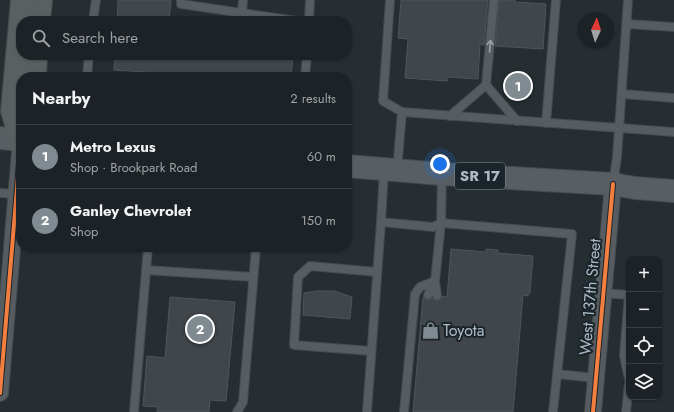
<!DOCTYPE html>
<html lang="en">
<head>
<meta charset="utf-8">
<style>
  :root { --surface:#1c2226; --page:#252a2e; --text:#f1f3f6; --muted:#a0a4a7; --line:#3a3f43; --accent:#7f8a91 }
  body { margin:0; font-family:Jost,sans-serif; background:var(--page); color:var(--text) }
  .controls { position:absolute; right:12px; bottom:12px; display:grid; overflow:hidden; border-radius:8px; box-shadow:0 1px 3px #0004 }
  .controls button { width:36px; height:36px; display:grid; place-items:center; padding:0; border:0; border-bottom:1px solid var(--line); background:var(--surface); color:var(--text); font:20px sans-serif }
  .compass { position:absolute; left:578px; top:12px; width:36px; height:36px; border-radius:50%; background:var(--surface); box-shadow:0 1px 3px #0004; rotate:4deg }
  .you { position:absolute; left:440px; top:164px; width:14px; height:14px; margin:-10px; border:3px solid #fff; border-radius:50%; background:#1a73e8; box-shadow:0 0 0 6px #1a73e833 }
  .badge { display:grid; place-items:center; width:26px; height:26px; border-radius:50%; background:var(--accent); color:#fff; font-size:13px; font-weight:700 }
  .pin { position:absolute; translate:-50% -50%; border:2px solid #fff; box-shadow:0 1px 4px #0006 }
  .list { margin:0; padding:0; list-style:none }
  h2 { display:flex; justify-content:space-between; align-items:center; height:52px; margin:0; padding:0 16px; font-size:17px }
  h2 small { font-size:13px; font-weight:400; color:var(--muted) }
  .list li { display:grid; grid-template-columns:26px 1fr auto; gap:12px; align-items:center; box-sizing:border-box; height:64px; padding:0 16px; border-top:1px solid var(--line) }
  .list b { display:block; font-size:15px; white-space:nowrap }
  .list p { margin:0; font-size:13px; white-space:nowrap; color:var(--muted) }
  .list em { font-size:13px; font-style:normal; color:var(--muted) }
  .icon { flex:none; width:22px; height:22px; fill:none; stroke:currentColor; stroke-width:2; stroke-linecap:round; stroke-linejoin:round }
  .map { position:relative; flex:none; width:674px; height:412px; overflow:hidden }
  .search { position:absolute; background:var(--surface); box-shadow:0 1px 3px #0004; left:16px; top:16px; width:336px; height:44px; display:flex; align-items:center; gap:10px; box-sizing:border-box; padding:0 14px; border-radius:16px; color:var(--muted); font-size:15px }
  .panel { position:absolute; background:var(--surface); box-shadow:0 1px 3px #0004; left:16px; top:72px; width:336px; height:180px; border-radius:16px }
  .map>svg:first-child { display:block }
  .building { fill:#40464a; stroke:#4e565a }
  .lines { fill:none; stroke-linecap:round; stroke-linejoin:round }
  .service-casing { stroke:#44494d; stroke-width:10 }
  .minor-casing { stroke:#44494d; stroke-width:18 }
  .primary-casing { stroke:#434b4f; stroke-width:24 }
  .motorway-casing { stroke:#434a4d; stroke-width:24 }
  .service { stroke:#565c60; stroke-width:8 }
  .minor { stroke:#565c60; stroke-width:16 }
  .primary { stroke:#585e62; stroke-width:22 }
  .motorway { stroke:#5a5f60; stroke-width:22 }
  .cycleway-casing { stroke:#1a252b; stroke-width:6 }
  .cycleway { stroke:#f27e40; stroke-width:4 }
  .oneway { stroke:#99a3ab }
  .labels { text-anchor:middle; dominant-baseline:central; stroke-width:4; stroke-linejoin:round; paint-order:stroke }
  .shield { fill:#1a252b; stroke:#828e96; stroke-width:1 }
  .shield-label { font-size:15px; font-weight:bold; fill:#afbbc4 }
  .street-label { font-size:16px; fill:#afbbc4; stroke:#1a252b }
  .poi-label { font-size:16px; fill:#afbbc4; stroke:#1a252b; text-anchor:start }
</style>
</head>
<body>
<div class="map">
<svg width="674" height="412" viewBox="0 0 674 412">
  <rect width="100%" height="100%" fill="#262e32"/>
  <!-- building -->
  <g class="building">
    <path d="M118,0h53l-2,21h-52z"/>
    <path d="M401,0h87l-4,45 -4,-1 -2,35 -31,-2v4l-42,-3 3,-39 -10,-1z"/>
    <path d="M499,0h16v2l31,2 -3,45 -48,-3z"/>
    <path d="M115,55h178l-2,22h-72l-105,-7z"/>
    <path d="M451,249l35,3v-3l12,1v3l35,3 -3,37h-2v3l-5,-1 -10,117h-100l10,-115 3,3h3l3,-2 5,3 4,-1 1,-4 5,1z"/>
    <path d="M316,291h18l18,6 -2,22 -47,-4 1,-22z"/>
    <path d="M170,297l65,5 -9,99 -16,-1 -1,12h-52l1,-5 -15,-1 4,-50 18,2z"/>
  </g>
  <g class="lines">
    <defs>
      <g id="service">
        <path d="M181,0v4l116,17"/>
        <path d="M390,0l-7,101 19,11 -5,58"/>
        <path d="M242,13l1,-13"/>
        <path d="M93,21l3,-21"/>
        <path d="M309,21l1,-21"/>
        <path d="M627,24l47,3"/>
        <path d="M87,77l2,-22"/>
        <path d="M305,77l2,-22"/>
        <path d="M486,85l8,-85"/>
        <path d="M622,94l52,4"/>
        <path d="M402,112l272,20"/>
        <path d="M450,116l36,-31 31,36"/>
        <path d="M546,123l10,-123"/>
        <path d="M613,184l4,-27 11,-157"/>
        <path d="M0,193l17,1"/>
        <path d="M381,222l3,-52"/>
        <path d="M146,270l107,7"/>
        <path d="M435,281l2,15"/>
        <path d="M603,293l26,2 -5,61 5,23"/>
        <path d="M428,295l7,-14"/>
        <path d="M371,351l-77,-6 4,-68 12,-11 67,6"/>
        <path d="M557,374l39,4"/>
        <path d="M134,412l14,-165"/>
        <path d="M237,412l6,-10 13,-155"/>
        <path d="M367,412l14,-190 52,5 8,-4 131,11 -19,178"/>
        <path d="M404,412l11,-118 5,-7 15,-6 6,-58 1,-48"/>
        <path d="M626,412l3,-28"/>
      </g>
      <g id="minor">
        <path d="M0,393l21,-253"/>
        <path d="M593,412l20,-228"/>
      </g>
      <g id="primary">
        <path d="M0,138l21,2"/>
        <path d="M347,166l95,8 171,10 22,4 39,3"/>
      </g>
      <g id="motorway">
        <path d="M39,21l2,-21"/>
        <path d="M35,77l1,-22"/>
        <path d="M21,140l-9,-29 10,-111"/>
      </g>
    </defs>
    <!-- service casing -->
    <use href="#service" class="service-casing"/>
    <!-- minor casing -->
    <use href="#minor" class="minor-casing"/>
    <!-- primary casing -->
    <use href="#primary" class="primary-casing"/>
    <!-- motorway casing -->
    <use href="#motorway" class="motorway-casing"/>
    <!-- service -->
    <use href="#service" class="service"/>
    <!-- minor -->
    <use href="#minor" class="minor"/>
    <!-- primary -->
    <use href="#primary" class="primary"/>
    <!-- motorway -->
    <use href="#motorway" class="motorway"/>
    <defs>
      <g id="cycleway">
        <path d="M0,393l21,-253"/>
        <path d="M593,412l20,-228"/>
      </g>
    </defs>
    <!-- cycleway casing -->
    <use href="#cycleway" class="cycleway-casing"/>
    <!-- cycleway -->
    <use href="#cycleway" class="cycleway"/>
  </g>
  <!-- one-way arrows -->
  <defs><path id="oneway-shaft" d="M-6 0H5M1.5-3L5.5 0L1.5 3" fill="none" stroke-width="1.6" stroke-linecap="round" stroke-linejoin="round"/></defs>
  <use class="oneway" href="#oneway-shaft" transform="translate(490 46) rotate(-85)"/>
  <!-- icons -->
  <defs>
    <symbol id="shop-bare" viewBox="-9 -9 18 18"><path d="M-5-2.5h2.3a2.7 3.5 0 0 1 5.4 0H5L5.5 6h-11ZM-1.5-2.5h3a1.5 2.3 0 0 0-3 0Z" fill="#7f8a91" stroke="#1a252b" stroke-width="2.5" paint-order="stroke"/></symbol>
  </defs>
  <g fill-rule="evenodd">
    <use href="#shop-bare" x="418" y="318" width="25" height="25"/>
  </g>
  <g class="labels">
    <!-- shield labels -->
    <rect class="shield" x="455" y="163" width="50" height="26" rx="3"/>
    <g class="shield-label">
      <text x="480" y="176">SR 17</text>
    </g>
    <!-- street labels -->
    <g class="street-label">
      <text transform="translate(590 297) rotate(-85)">West 137th Street</text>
    </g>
    <!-- poi labels -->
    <g class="poi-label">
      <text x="443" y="330">Toyota</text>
    </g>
  </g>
</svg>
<div class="controls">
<button>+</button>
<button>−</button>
<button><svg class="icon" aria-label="locate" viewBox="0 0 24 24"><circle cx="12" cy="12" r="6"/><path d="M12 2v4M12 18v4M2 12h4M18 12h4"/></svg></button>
<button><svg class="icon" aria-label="layers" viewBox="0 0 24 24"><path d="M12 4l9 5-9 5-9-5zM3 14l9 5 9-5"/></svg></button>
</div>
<svg class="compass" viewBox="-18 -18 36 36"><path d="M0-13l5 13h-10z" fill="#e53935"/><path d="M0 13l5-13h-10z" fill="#a0a4a7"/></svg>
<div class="you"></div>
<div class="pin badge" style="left:518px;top:86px">1</div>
<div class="pin badge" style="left:200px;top:329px">2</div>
<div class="search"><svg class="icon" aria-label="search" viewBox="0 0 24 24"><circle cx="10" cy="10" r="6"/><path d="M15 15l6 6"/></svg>Search here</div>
<section class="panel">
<h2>Nearby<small>2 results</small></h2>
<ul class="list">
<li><span class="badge">1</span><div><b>Metro Lexus</b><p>Shop · Brookpark Road</p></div><em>60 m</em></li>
<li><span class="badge">2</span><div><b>Ganley Chevrolet</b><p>Shop</p></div><em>150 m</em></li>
</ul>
</section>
</div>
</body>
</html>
